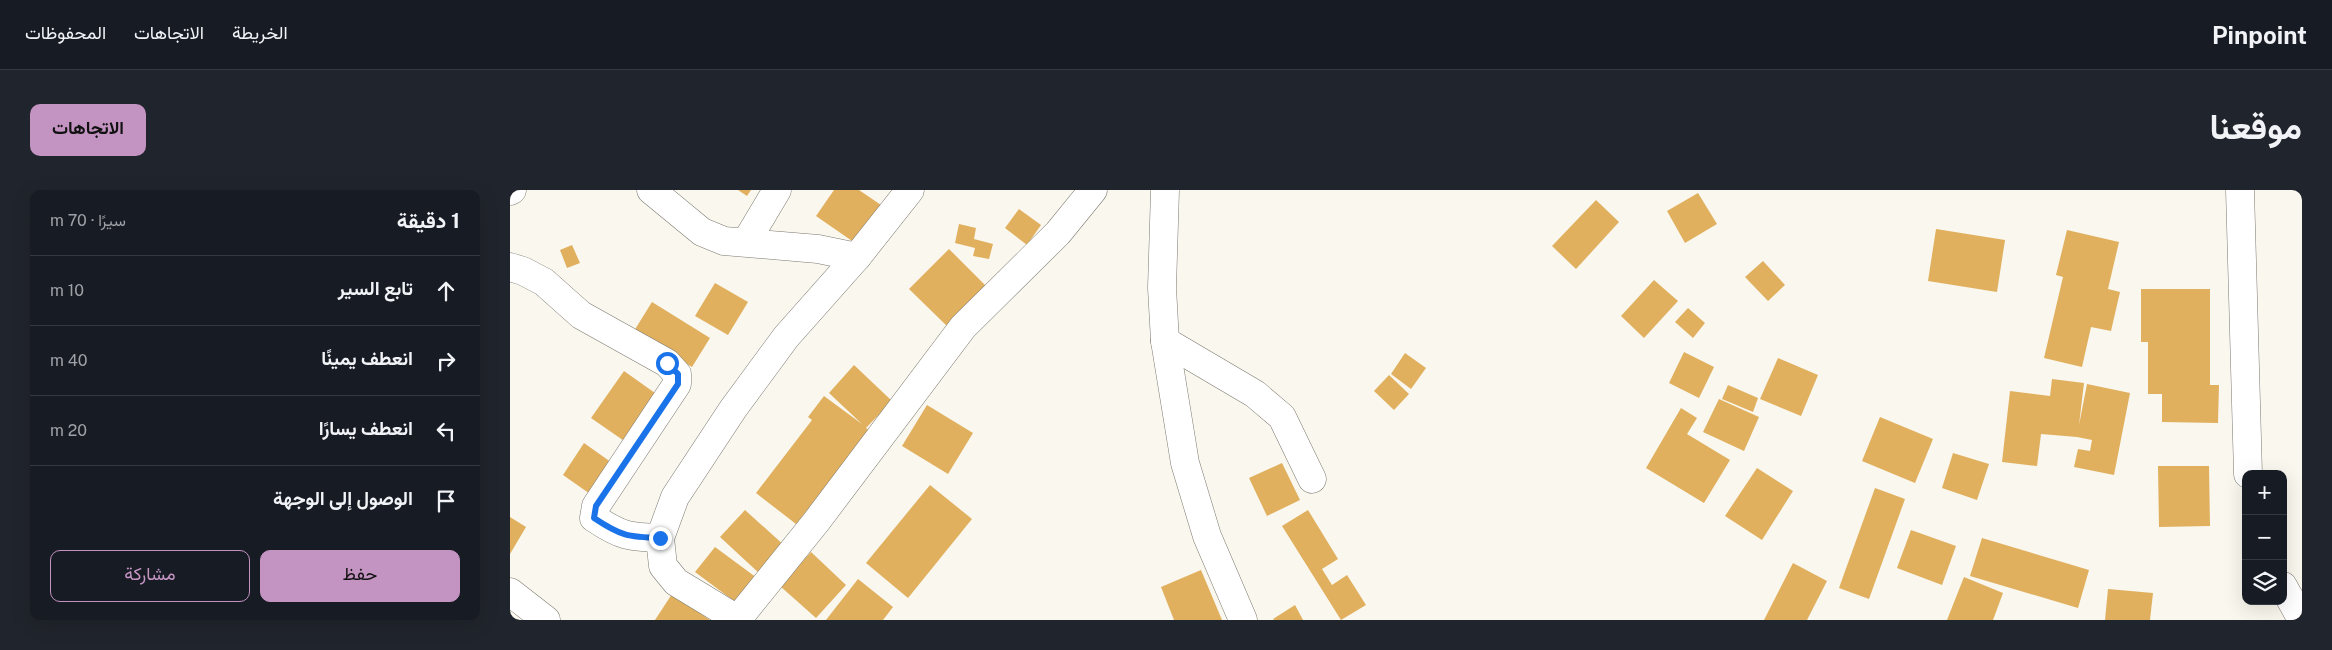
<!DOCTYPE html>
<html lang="ar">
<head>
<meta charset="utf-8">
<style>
  :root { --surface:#171b24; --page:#20242c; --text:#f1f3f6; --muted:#9ea1a6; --line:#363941; --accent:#c393c2 }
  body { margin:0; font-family:"Public Sans",Vazirmatn,sans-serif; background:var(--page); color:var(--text); direction:rtl }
  .controls { position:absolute; right:15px; bottom:15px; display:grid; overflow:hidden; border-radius:10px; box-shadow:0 5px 20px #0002 }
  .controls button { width:45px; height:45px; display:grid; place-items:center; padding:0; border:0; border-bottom:1px solid var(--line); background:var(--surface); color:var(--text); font:25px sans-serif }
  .stop { position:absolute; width:15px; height:15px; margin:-11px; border:4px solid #1a73e8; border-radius:50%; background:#fff }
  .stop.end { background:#1a73e8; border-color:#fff; box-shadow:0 1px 5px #0008 }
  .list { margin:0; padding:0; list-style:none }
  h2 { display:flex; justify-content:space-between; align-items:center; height:65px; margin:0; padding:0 20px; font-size:21px }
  h2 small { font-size:16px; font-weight:400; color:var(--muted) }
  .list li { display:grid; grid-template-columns:32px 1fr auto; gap:15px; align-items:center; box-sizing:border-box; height:70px; padding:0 20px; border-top:1px solid var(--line) }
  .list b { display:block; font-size:19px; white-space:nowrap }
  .list em { font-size:16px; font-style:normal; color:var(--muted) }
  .actions { display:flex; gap:10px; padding:15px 20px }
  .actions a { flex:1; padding:11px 0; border:1px solid var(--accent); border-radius:10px; text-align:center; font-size:18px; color:var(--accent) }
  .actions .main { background:var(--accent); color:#111 }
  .icon { flex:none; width:28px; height:28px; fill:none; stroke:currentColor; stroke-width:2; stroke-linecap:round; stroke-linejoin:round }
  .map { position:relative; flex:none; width:1792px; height:430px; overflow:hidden; direction:ltr; border-radius:10px }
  header { display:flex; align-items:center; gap:30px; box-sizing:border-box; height:70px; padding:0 25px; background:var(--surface); border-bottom:1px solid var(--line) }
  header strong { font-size:24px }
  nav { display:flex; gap:28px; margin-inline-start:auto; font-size:18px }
  .intro { display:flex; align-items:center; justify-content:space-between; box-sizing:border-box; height:120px; padding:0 30px }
  h1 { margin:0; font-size:35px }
  .button { padding:12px 22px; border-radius:10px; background:var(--accent); color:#111; font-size:18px; font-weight:700 }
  main { display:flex; gap:30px; padding:0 30px }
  aside { flex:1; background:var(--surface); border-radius:10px; box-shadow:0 5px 20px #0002 }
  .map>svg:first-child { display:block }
  .building { fill:#e0b05e }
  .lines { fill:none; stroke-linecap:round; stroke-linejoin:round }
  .minor-casing { stroke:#7c7971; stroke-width:29 }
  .minor { stroke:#fff; stroke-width:28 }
  .route { stroke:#1a73e8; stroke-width:6 }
</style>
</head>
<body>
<header>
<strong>Pinpoint</strong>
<nav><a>الخريطة</a><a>الاتجاهات</a><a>المحفوظات</a></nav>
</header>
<div class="intro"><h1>موقعنا</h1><a class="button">الاتجاهات</a></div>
<main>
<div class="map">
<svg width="1792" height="430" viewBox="0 0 1792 430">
  <rect width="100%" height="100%" fill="#faf7ee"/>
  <!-- building -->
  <g class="building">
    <path d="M228,0h13l-4,6z"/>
    <path d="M324,0h25l22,15 -26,38 -39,-27z"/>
    <path d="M1188,3l19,31 -32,19 -18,-32z"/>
    <path d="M1086,10l23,22 -43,47 -24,-23z"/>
    <path d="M509,19l22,16 -14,20 -22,-17z"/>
    <path d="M449,34l17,4 -2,11 19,5 -4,15 -16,-3 2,-8 -20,-5z"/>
    <path d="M1426,39l69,11 -8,52 -69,-11z"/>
    <path d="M1557,40l52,12 -11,47 12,3 -9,39 -20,-4 -9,40 -38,-9 19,-81 -7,-2z"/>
    <path d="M62,55l8,18 -13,5 -7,-18z"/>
    <path d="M439,59l39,39 -39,40 -40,-39z"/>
    <path d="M1253,71l22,24 -17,16 -23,-24z"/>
    <path d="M1144,90l24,21 -34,37 -23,-22z"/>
    <path d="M205,93l33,19 -20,33 -33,-19z"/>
    <path d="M1631,99h69v96h9l-1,38 -56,-1v-28h-14v-52h-7z"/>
    <path d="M142,112l58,36 -18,29 -58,-36z"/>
    <path d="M1178,118l17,15 -12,15 -18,-16z"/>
    <path d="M1174,162l30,15 -15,31 -30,-15z"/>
    <path d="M895,163l21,15 -15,21 -20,-15z"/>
    <path d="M1268,168l40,17 -17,41 -41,-17z"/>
    <path d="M344,175l38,36 -26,27 4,3 -74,93 -40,-31 56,-73 -4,-3 16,-21 38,28 -33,-31z"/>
    <path d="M114,181l38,27 -32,47 -39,-27z"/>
    <path d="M879,185l20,19 -15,16 -20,-19z"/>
    <path d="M1542,189l32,4 -5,42 8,-41 43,9 -16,82 -40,-8 4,-18 12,2 2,-11 -15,-3 -36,-3 -4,32 -35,-4 8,-71 40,5z"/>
    <path d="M1218,195l30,13 -5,14 -31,-13z"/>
    <path d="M1209,209l40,18 -15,34 -41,-19z"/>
    <path d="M417,215l46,28 -25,41 -46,-28z"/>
    <path d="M1171,218l16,10 -10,16 43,26 -26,43 -58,-35z"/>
    <path d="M1370,227l53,22 -18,44 -53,-22z"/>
    <path d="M74,253l31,22 -22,31 -30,-21z"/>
    <path d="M1443,263l36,11 -12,36 -35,-12z"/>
    <path d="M772,273l18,37 -33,16 -18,-38z"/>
    <path d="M1648,276h51l1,60 -51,1z"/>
    <path d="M1247,278l36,23 -31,49 -37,-24z"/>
    <path d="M420,295l42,34 -64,79 -42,-35z"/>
    <path d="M1365,298l30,11 -36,100 -30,-11z"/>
    <path d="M235,320l41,37 -26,27 -40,-37z"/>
    <path d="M798,320l30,49 -16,10 10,16 15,-10 19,30 -25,15 -59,-94z"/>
    <path d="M0,327l16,10 -16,27z"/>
    <path d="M1401,340l45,16 -14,39 -45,-17z"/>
    <path d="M1472,348l107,32 -11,38 -108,-32z"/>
    <path d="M205,357l42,31 -19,26 -43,-32z"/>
    <path d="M301,362l35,33 -30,33 -36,-32z"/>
    <path d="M1283,373l34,18 -20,39h-43z"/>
    <path d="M691,380l21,50h-48l-13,-33z"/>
    <path d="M1454,387l39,16 -10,27h-46z"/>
    <path d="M348,389l35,28 -10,13h-57z"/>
    <path d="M1598,399l45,4 -3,27h-45z"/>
    <path d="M162,404l38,26h-55z"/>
    <path d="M785,415l8,15h-29l-1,-1z"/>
  </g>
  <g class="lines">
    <defs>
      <g id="minor">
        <path d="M141,0l51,42 22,9 94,8 39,8"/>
        <path d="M655,0l-3,98 3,53 20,122 22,73 36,84"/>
        <path d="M1730,0l8,284"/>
        <path d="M0,1l2,-1"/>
        <path d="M236,52l31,-52"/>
        <path d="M0,77l13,4 21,11 37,33 86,48 10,11v10l-81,122 -2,12c27,18 34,19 66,20"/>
        <path d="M655,151l90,53 27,23 30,62"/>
        <path d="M1773,396l19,34"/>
        <path d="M0,402l36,28"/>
        <path d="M227,429l-61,-37 -13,-16 -3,-28 15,-41 58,-88 53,-72 71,-80 53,-67"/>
        <path d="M227,430l79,-98 147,-195 95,-94 35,-43"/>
      </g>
    </defs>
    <!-- minor casing -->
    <use href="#minor" class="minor-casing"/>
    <!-- minor -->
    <use href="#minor" class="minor"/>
  </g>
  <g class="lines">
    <!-- route -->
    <path class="route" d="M150,348c-32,-1 -39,-2 -66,-20l2,-12 82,-122v-10l-11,-11"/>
  </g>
</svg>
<div class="controls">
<button>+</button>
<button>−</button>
<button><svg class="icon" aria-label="layers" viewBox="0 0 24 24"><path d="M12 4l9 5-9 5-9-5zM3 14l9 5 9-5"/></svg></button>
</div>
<div class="stop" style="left:157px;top:173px"></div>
<div class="stop end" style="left:150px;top:348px"></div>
</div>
<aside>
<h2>1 دقيقة<small>سيرًا · 70 m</small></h2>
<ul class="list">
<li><svg class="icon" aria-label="ahead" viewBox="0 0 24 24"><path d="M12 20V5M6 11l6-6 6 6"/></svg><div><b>تابع السير</b></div><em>10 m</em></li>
<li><svg class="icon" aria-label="right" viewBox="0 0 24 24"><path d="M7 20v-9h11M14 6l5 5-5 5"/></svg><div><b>انعطف يمينًا</b></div><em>40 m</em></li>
<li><svg class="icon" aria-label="left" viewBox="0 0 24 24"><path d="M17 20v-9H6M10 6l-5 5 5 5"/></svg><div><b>انعطف يسارًا</b></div><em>20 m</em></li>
<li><svg class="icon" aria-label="arrive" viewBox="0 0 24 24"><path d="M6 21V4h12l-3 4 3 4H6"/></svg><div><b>الوصول إلى الوجهة</b></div></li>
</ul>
<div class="actions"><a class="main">حفظ</a><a>مشاركة</a></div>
</aside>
</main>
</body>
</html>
